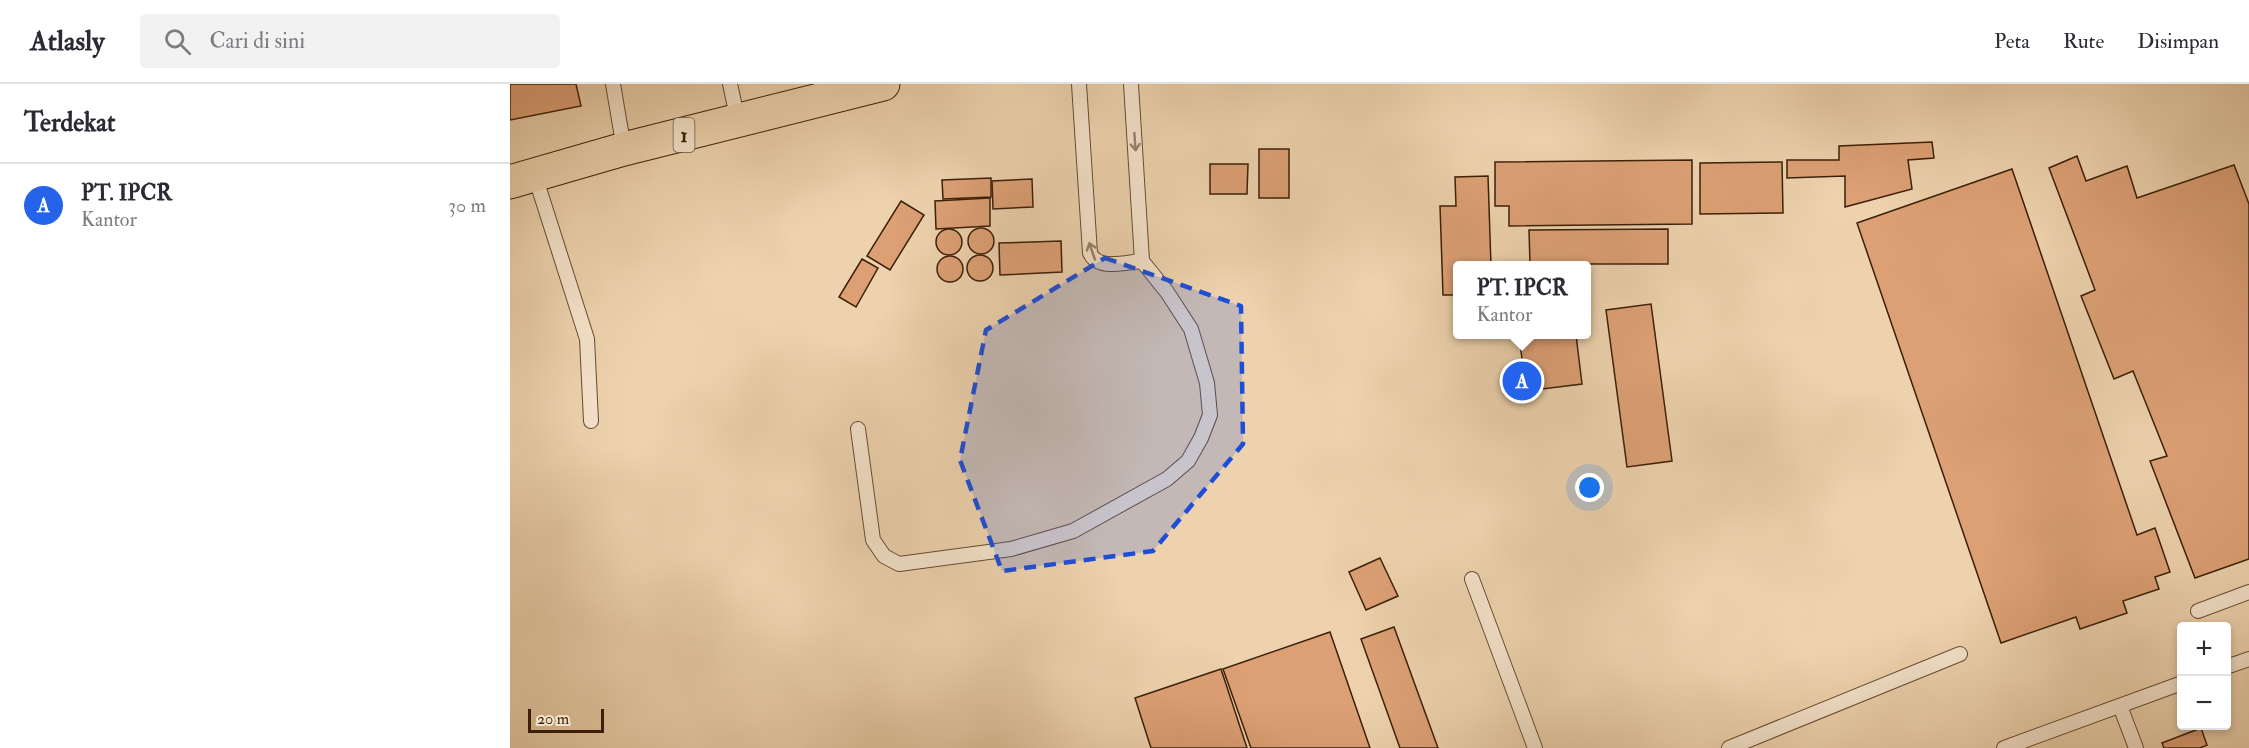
<!DOCTYPE html>
<html lang="id">
<head>
<meta charset="utf-8">
<style>
  :root { --surface:#fff; --page:#f2f2f3; --text:#2b2b33; --muted:#7c7c81; --line:#e1e1e2; --accent:#2563eb }
  body { margin:0; font-family:"IM FELL Double Pica",serif; background:var(--page); color:var(--text) }
  .controls { position:absolute; right:18px; bottom:18px; display:grid; overflow:hidden; border-radius:6px; box-shadow:0 3px 9px #0003 }
  .controls button { width:54px; height:54px; display:grid; place-items:center; padding:0; border:0; border-bottom:2px solid var(--line); background:var(--surface); color:var(--text); font:30px sans-serif }
  .scale { position:absolute; left:18px; bottom:15px; width:76px; box-sizing:border-box; padding-left:6px; border:3px solid #3b1f08; border-top:0; font-size:16px; line-height:21px; white-space:nowrap; color:#3b1f08; -webkit-text-stroke:4px #f3e2ca; paint-order:stroke }
  .you { position:absolute; left:1080px; top:404px; width:21px; height:21px; margin:-15px; border:4px solid #fff; border-radius:50%; background:#1a73e8; box-shadow:0 0 0 9px #1a73e833 }
  .badge { display:grid; place-items:center; width:39px; height:39px; border-radius:50%; background:var(--accent); color:#fff; font-size:20px; font-weight:700 }
  .pin { position:absolute; translate:-50% -50%; border:3px solid #fff; box-shadow:0 2px 6px #0006 }
  .popup { position:absolute; left:943px; top:177px; width:138px; height:78px; box-sizing:border-box; display:grid; place-content:center; border-radius:6px; background:var(--surface); filter:drop-shadow(0 2px 4px #0005); font-size:20px; white-space:nowrap; color:var(--muted) }
  .popup b { font-size:22px; color:var(--text) }
  .popup::after { content:''; position:absolute; left:50%; top:100%; margin-left:-12px; border:12px solid transparent; border-top-color:var(--surface) }
  .list { margin:0; padding:0; list-style:none }
  h2 { display:flex; justify-content:space-between; align-items:center; height:78px; margin:0; padding:0 24px; font-size:26px }
  h2 small { font-size:20px; font-weight:400; color:var(--muted) }
  .list li { display:grid; grid-template-columns:39px 1fr auto; gap:18px; align-items:center; box-sizing:border-box; height:84px; padding:0 24px; border-top:2px solid var(--line) }
  .list b { display:block; font-size:22px; white-space:nowrap }
  .list p { margin:0; font-size:20px; white-space:nowrap; color:var(--muted) }
  .list em { font-size:20px; font-style:normal; color:var(--muted) }
  .icon { flex:none; width:33px; height:33px; fill:none; stroke:currentColor; stroke-width:2; stroke-linecap:round; stroke-linejoin:round }
  .map { position:relative; flex:none; width:1739px; height:664px; overflow:hidden }
  header { display:flex; align-items:center; gap:36px; box-sizing:border-box; height:84px; padding:0 30px; background:var(--surface); border-bottom:2px solid var(--line) }
  header strong { font-size:28px }
  nav { display:flex; gap:33px; margin-inline-start:auto; font-size:21px }
  .search { width:420px; height:54px; background:var(--page); display:flex; align-items:center; gap:15px; box-sizing:border-box; padding:0 21px; border-radius:6px; color:var(--muted); font-size:22px }
  main { display:flex }
  aside { flex:1; background:var(--surface) }
  .map>svg:first-child { display:block }
  .building { fill:#dda075; stroke:#3b1f08; stroke-width:1.5 }
  .lines { fill:none; stroke-linecap:round; stroke-linejoin:round }
  .lane-casing { stroke:#684c31; stroke-width:16 }
  .highway-casing { stroke:#3b1f08; stroke-width:35 }
  .lane { stroke:#f3e2ca; stroke-width:14 }
  .highway { stroke:#edd2ad; stroke-width:33 }
  .oneway { stroke:#978069 }
  .marked { fill:#1d4ed8; fill-opacity:0.2; stroke:#1d4ed8; stroke-width:4.5; stroke-dasharray:12 8; stroke-linejoin:round }
  .labels { text-anchor:middle; dominant-baseline:central; stroke-width:4.5; stroke-linejoin:round; paint-order:stroke }
  .shield { fill:#f3e2ca; stroke:#725a42; stroke-width:1.5 }
  .shield-label { font-size:20px; font-weight:bold; fill:#3b1f08 }
</style>
</head>
<body>
<header>
<strong>Atlasly</strong>
<div class="search"><svg class="icon" aria-label="search" viewBox="0 0 24 24"><circle cx="10" cy="10" r="6"/><path d="M15 15l6 6"/></svg>Cari di sini</div>
<nav><a>Peta</a><a>Rute</a><a>Disimpan</a></nav>
</header>
<main>
<aside>
<h2>Terdekat<small></small></h2>
<ul class="list">
<li><span class="badge">A</span><div><b>PT. IPCR</b><p>Kantor</p></div><em>30 m</em></li>
</ul>
</aside>
<div class="map">
<svg width="1739" height="664" viewBox="0 0 1739 664">
  <rect width="100%" height="100%" fill="#edd2ad"/>
  <filter id="stains"><feTurbulence type="fractalNoise" baseFrequency=".00333" numOctaves="4"/><feColorMatrix values="0 0 0 0 .2 0 0 0 0 .09 0 0 0 0 .02 0 0 0 .5 -.17"/></filter>
  <radialGradient id="worn" r=".72"><stop offset=".6" stop-color="#630" stop-opacity="0"/><stop offset="1" stop-color="#630" stop-opacity=".3"/></radialGradient>
  <!-- building -->
  <g class="building">
    <path d="M0,0h66l5,22 -71,14z"/>
    <path d="M1422,58l2,16 -26,2 4,29 -67,18v-31l-58,2v-18h52v-14z"/>
    <rect x="749" y="65" width="30" height="49"/>
    <path d="M1567,72l9,25 41,-15 10,32 97,-33 15,39v355l-54,19 -45,-117 17,-5 -34,-85 -19,8 -33,-83 14,-6 -46,-122z"/>
    <path d="M1182,76v64l-183,2v-20h-14v-44z"/>
    <path d="M1272,78l1,51 -83,1v-51z"/>
    <path d="M700,80h38l-1,30h-37z"/>
    <path d="M1502,85l125,366 18,-7 15,44 -15,5 4,12 -36,12 4,12 -47,16 -4,-12 -75,26 -144,-420z"/>
    <path d="M978,92l3,90h-33v29h-15l-3,-89h16l-1,-29z"/>
    <path d="M481,94v19l-48,2 -1,-19z"/>
    <path d="M522,95l1,28 -40,2 -1,-28z"/>
    <path d="M480,114v28l-54,3 -1,-28z"/>
    <path d="M391,117l23,14 -34,55 -23,-14z"/>
    <circle cx="471" cy="157" r="13"/>
    <path d="M1158,145v35h-138l-1,-34z"/>
    <circle cx="439" cy="158" r="13"/>
    <path d="M551,157l1,31 -62,3 -1,-32z"/>
    <circle cx="470" cy="184" r="13"/>
    <circle cx="440" cy="185" r="13"/>
    <path d="M352,175l16,9 -22,39 -17,-10z"/>
    <path d="M1141,220l21,157 -45,6 -21,-157z"/>
    <path d="M1017,250l49,1 6,49 -56,7 -6,-48 8,-1z"/>
    <path d="M870,474l18,38 -32,14 -17,-38z"/>
    <path d="M884,543l44,121h-38l-39,-109z"/>
    <path d="M820,548l40,116h-119l-28,-79z"/>
    <path d="M711,585l26,79h-96l-16,-50z"/>
    <path d="M1691,644l6,17 -7,3h-36l-2,-5z"/>
  </g>
  <g class="lines">
    <defs>
      <g id="lane">
        <path d="M103,0l11,65"/>
        <path d="M220,0l8,37"/>
        <path d="M569,0l11,169c8,18 36,9 52,8"/>
        <path d="M25,92l52,163 4,82"/>
        <path d="M348,345l15,111 11,16 15,8 112,-15 62,-18 94,-52 21,-18 13,-23 9,-23 -3,-32 -16,-54 -24,-37 -25,-31 -11,-177"/>
        <path d="M962,495l63,169"/>
        <path d="M1688,527l51,-19"/>
        <path d="M1716,583l23,-8"/>
        <path d="M1610,622l16,42"/>
        <path d="M1219,664l231,-94"/>
        <path d="M1494,664l178,-65"/>
      </g>
      <path id="highway" d="M0,98l114,-33 259,-65"/>
    </defs>
    <!-- lane casing -->
    <use href="#lane" class="lane-casing"/>
    <!-- highway casing -->
    <use href="#highway" class="highway-casing"/>
    <!-- lane -->
    <use href="#lane" class="lane"/>
    <!-- highway -->
    <use href="#highway" class="highway"/>
  </g>
  <!-- one-way arrows -->
  <defs><path id="oneway-shaft" d="M-6 0H5M1.5-3L5.5 0L1.5 3" fill="none" stroke-width="1.6" stroke-linecap="round" stroke-linejoin="round" transform="scale(1.5)"/></defs>
  <g class="oneway">
    <use href="#oneway-shaft" transform="translate(625 58) rotate(86)"/>
    <use href="#oneway-shaft" transform="translate(582 167) rotate(-109)"/>
  </g>
  <!-- marked area -->
  <path class="marked" d="M595,174l136,48 2,138 -90,107 -151,20 -42,-111 26,-130z"/>
  <g class="labels">
    <!-- shield labels -->
    <rect class="shield" x="163.5" y="34" width="21" height="34" rx="4.5"/>
    <g class="shield-label">
      <text x="174" y="51">1</text>
    </g>
  </g>
  <rect width="100%" height="100%" filter="url(#stains)"/>
  <rect width="100%" height="100%" fill="url(#worn)"/>
</svg>
<div class="controls">
<button>+</button>
<button>−</button>
</div>
<div class="scale">20 m</div>
<div class="you"></div>
<div class="pin badge" style="left:1012px;top:297px">A</div>
<div class="popup"><b>PT. IPCR</b>Kantor</div>
</div>
</main>
</body>
</html>
